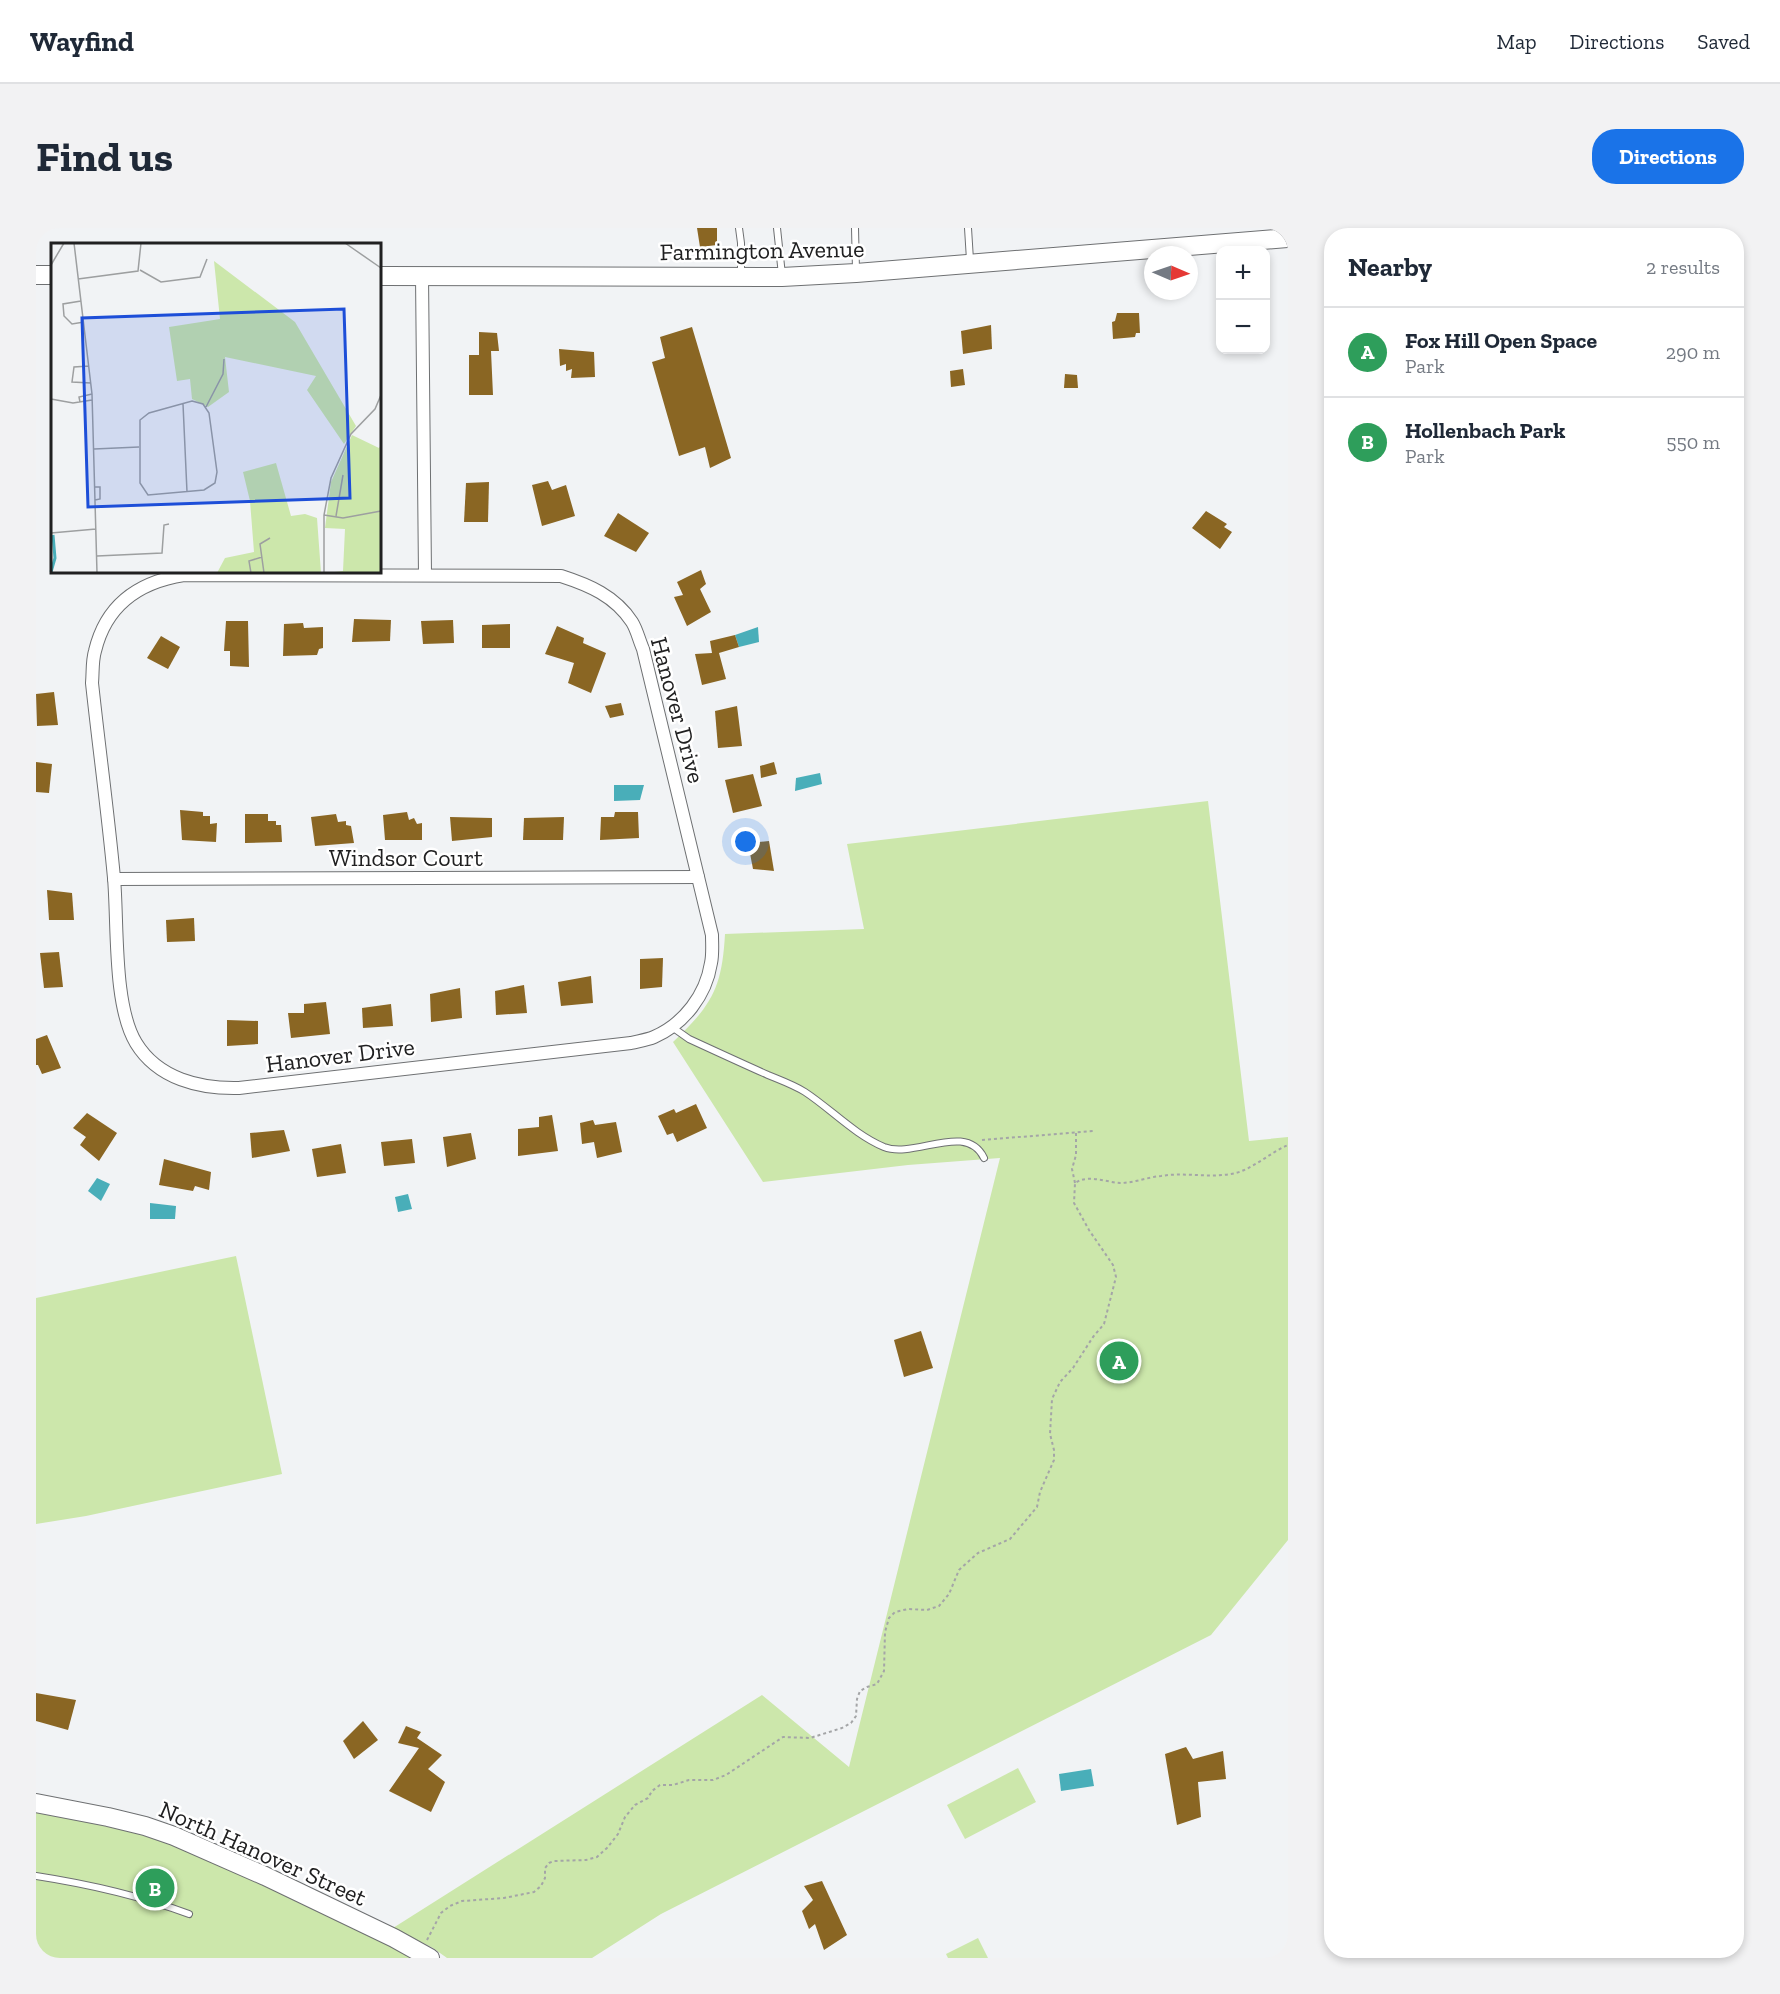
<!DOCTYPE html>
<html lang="en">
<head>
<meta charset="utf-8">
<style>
  :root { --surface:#fff; --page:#f2f2f3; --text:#1f2937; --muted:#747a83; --line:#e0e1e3; --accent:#1a73e8 }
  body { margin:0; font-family:"Zilla Slab",serif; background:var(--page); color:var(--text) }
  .controls { position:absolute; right:18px; top:18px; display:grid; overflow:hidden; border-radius:12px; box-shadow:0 3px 9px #0003 }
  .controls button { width:54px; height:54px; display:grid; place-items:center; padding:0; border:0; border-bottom:2px solid var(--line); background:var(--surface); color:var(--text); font:30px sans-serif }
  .compass { position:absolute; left:1108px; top:18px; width:54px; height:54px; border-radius:50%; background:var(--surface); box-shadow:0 3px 9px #0003; rotate:92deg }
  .you { position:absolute; left:710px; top:614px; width:21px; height:21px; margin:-15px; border:4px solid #fff; border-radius:50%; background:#1a73e8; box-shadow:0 0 0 9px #1a73e833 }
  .badge { display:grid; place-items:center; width:39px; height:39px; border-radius:50%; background:var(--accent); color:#fff; font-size:20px; font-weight:700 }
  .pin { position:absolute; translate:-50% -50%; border:3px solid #fff; box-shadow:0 2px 6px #0006 }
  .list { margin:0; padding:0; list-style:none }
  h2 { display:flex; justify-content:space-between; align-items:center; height:78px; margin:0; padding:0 24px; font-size:26px }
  h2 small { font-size:20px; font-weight:400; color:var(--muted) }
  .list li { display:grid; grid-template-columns:39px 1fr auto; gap:18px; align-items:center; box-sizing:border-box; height:90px; padding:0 24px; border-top:2px solid var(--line) }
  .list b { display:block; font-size:22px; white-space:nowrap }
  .list p { margin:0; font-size:20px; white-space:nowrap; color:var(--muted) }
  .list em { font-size:20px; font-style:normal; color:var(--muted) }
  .map { position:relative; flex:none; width:1252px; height:1730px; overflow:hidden; border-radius:24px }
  header { display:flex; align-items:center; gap:36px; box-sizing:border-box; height:84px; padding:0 30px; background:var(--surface); border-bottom:2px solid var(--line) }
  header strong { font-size:28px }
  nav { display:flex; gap:33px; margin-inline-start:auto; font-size:21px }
  .intro { display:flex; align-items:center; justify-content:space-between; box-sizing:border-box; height:144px; padding:0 36px }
  h1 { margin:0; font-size:42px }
  .button { padding:15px 27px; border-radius:24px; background:var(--accent); color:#fff; font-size:21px; font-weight:700 }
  main { display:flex; gap:36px; padding:0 36px }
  aside { flex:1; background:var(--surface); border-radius:24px; box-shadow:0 3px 9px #0003 }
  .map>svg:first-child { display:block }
  .green { fill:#cce7ab }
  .water { fill:#49aeb9 }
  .building { fill:#8a6623 }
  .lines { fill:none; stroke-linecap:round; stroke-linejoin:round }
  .lane-casing { stroke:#6e7072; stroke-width:8 }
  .street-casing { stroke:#6e7072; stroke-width:14 }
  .secondary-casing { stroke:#6e7072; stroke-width:20 }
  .path { stroke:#a4a5a7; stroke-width:2; stroke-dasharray:3 3; stroke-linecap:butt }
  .lane { stroke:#fff; stroke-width:6 }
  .street { stroke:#fff; stroke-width:12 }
  .secondary { stroke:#fff; stroke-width:18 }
  .labels { text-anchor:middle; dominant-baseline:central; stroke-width:5; stroke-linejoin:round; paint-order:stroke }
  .street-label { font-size:24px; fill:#202021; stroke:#fff }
  .inset-river { fill:none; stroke:#49aeb9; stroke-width:3 }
  .inset-road { fill:none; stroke:#9d9fa0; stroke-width:1.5 }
  .view { fill:#1d4ed8; fill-opacity:0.15; stroke:#1d4ed8; stroke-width:3 }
  .inset-edge { fill:none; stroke:#202021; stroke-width:3 }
</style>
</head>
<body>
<header>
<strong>Wayfind</strong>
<nav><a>Map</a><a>Directions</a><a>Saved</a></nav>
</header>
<div class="intro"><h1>Find us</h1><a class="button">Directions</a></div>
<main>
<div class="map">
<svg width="1252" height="1730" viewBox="0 0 1252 1730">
  <rect width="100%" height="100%" fill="#f1f3f5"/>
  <!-- green -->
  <g class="green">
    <path d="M1172,573l41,340 39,-4v403l-77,95 -550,279 -69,44h-145l-14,-10 -40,-20 369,-233 87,72 151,-609 -92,7 -145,17 -90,-140c39,-37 49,-54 52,-108l139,-5 -17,-85z"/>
    <path d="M200,1028l46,218 -196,42 -50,8v-226z"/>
    <path d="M982,1540l18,34 -71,37 -18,-34z"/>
    <path d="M0,1582l110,24 43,16 187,87 35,21h-375z"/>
    <path d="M942,1710l10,20h-40l-2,-4z"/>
  </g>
  <!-- water -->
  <g class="water">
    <path d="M722,399l1,15 -20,5 -4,-12z"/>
    <path d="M784,545l2,11 -27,7 1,-13z"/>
    <path d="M578,557h30l-4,15 -26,1z"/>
    <path d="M61,950l13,6 -9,17 -13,-10z"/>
    <path d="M372,966l4,15 -14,3 -3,-15z"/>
    <path d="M114,975l26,3 -1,13h-25z"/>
    <path d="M1055,1541l3,17 -33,5 -2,-17z"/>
  </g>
  <!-- building -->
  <g class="building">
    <path d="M661,0h20v17l-17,2z"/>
    <path d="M1081,85h22l1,20h-4l-1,4 -22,2 -1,-17 3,-1z"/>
    <path d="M955,97l1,24 -29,5 -2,-23z"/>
    <path d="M656,99l39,131 -21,10 -5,-21 -26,9 -27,-94 13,-4 -5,-21z"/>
    <path d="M443,104l18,1 2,18h-8l2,44h-24v-40h10z"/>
    <path d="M523,121l35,3 1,25 -24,1 1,-9 -6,2v-7l-6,2z"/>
    <path d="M927,141l2,16 -14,2 -1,-16z"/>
    <path d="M1029,146l12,1 1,13h-14z"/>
    <path d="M512,253l4,9 14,-5 9,31 -33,10 -10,-41z"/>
    <path d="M453,254l-1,40h-24l2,-39z"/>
    <path d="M1170,283l21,13 -3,3 8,5 -12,17 -28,-21z"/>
    <path d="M582,285l31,20 -13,19 -32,-16z"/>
    <path d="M665,342l5,14 -6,5 11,23 -24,14 -13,-29 9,-2 -6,-13z"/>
    <path d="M318,391l37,1 -1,21 -38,1z"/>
    <path d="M417,392l1,23 -31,1 -2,-23z"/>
    <path d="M190,393h22l1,46 -19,-1v-15h-6z"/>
    <path d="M267,395l1,5 19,-1v21l-4,1 -2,6 -34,1 1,-32z"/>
    <path d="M474,396v24h-28v-23z"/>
    <path d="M521,398l27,12 -1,5 23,10 -15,40 -23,-10 6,-20 -29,-9z"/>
    <path d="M699,407l4,12 -20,6 7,26 -24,6 -7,-31 17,-1 -2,-12z"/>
    <path d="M125,408l19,11 -12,22 -21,-11z"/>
    <path d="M18,464l4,33 -21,1 -1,-32z"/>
    <path d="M585,475l3,12 -14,3 -5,-12z"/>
    <path d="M701,478l5,40 -24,2 -3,-37z"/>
    <path d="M0,534l16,2 -3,29 -13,-1z"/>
    <path d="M738,534l3,12 -16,4 -1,-12z"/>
    <path d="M717,546l9,32 -29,7 -8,-33z"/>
    <path d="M144,582l23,2v4h7v8l7,-1 -1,19 -34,-2z"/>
    <path d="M371,584l2,8 5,-2 3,6 5,-1v17h-37l-2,-25z"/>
    <path d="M579,584h23l1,26 -39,2 1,-23h13z"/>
    <path d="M209,586h23v7h8v4h5l1,17 -37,1z"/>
    <path d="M300,586l2,8 8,-1v4l5,1 3,17 -39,3 -4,-29z"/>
    <path d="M414,589l42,1v19l-40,4z"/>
    <path d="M528,589l-1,23h-40l1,-22z"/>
    <path d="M733,613l5,30 -21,-2 -5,-26z"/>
    <path d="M11,662l25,3 2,27h-25z"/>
    <path d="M158,690l1,23 -28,1 -1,-22z"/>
    <path d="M23,724l4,35 -19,1 -4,-35z"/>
    <path d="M627,730l-1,29 -22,2v-30z"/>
    <path d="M555,748l2,27 -32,3 -3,-24z"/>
    <path d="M488,757l3,28 -31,2 -1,-24z"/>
    <path d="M424,760l2,30 -31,4 -1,-28z"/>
    <path d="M290,774l4,32 -39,4 -3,-25h16v-9z"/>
    <path d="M355,776l2,22 -30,2 -1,-20z"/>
    <path d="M191,792l31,1v23l-31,2z"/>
    <path d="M11,807l14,33 -19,6 -4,-9h-2v-26z"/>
    <path d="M660,876l11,24 -30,14 -4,-9 -6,2 -9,-19 16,-7 2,4z"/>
    <path d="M51,885l30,20 -18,28 -19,-16 6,-8 -13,-9z"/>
    <path d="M516,887l6,36 -40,5v-27l21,-2v-10z"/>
    <path d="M557,892l2,5 21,-3 6,30 -25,6 -3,-16 -12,2 -2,-21z"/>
    <path d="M248,902l6,21 -38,7 -2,-25z"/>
    <path d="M435,905l5,26 -29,8 -4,-30z"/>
    <path d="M376,911l3,24 -31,3 -3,-24z"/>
    <path d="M305,916l5,29 -29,4 -5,-28z"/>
    <path d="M128,931l47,13 -2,18 -14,-4 -2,5 -34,-6z"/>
    <path d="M885,1103l12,37 -29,9 -10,-37z"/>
    <path d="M0,1465l40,7 -8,30 -32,-9z"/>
    <path d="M327,1493l15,19 -24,19 -11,-18z"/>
    <path d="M370,1498l15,6 -4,6 25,17 -14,14 17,13 -14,30 -42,-21 30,-43 -21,-5z"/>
    <path d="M1150,1519l7,12 30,-8 3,28 -28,3 3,35 -24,8 -12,-71z"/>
    <path d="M786,1653l25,54 -23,15 -9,-26 -6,5 -7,-18 11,-11 -9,-14z"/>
  </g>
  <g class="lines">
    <defs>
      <g id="lane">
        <path d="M703,0l2,15v30"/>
        <path d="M741,0l5,47"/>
        <path d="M819,0l1,42"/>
        <path d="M932,0l2,32"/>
        <path d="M636,799l17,12c26,12 52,24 79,36 12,5 26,10 37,17 26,17 50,43 79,55 31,12 82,-26 100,11"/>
        <path d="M0,1648c52,8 104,20 153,38"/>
      </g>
      <g id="street">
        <path d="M386,48l3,299"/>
        <path d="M148,347l377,1c28,9 54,20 71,46 5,8 7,18 11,27l69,286c0,9 1,19 -1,28 -5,32 -27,61 -57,74 -7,3 -15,4 -23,6l-392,45c-39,1 -81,-9 -103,-45 -23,-38 -18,-120 -22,-165 -6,-65 -15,-130 -22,-195 1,-11 0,-22 3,-32 11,-46 44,-69 89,-76z"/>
        <path d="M78,651l584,-2"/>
      </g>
      <g id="secondary">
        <path d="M0,47h16"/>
        <path d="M344,48l402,1 74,-4 432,-35"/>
        <path d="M0,1575l72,14 37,9 29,10 91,40 129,62 36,20"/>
      </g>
    </defs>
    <!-- lane casing -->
    <use href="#lane" class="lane-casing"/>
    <!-- street casing -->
    <use href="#street" class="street-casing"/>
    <!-- secondary casing -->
    <use href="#secondary" class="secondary-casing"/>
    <!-- path -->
    <g class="path">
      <path d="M946,912l112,-9"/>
      <path d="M1039,955l-3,-14 4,-14v-22"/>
      <path d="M391,1712l14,-27 9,-7 12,-5 42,-3 30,-6 7,-6 4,-8v-10l4,-5 5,-2 32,-1 11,-3 10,-9 11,-14 7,-17 10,-12 13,-7 4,-7 8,-6h13l16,-5h24l13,-5 57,-38 27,1 32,-10 9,-5 5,-7 1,-17 3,-8 7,-4 10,-3 7,-13 1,-39 4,-14 6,-6 13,-3 19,1 12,-4 10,-12 10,-24 19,-17 32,-14 27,-32 3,-15 14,-32v-10l-4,-16 2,-35 8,-17 13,-14 20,-31 11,-13 12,-47 -3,-12 -24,-35 -15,-27 1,-20c14,-9 30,-1 45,0 14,0 28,-6 41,-7 23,-4 47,2 70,-2 20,-3 38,-21 57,-29"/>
    </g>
    <!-- lane -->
    <use href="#lane" class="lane"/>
    <!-- street -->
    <use href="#street" class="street"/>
    <!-- secondary -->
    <use href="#secondary" class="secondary"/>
  </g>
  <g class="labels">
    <!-- street labels -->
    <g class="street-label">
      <text transform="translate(726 22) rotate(-1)">Farmington Avenue</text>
      <text transform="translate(642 482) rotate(75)">Hanover Drive</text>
      <text x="370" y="629">Windsor Court</text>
      <text transform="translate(304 827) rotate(-7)">Hanover Drive</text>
      <text transform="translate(227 1625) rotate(24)">North Hanover Street</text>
    </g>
  </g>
  <!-- overview -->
  <g transform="translate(15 15)">
    <rect width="330" height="330" fill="#f1f3f5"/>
    <path d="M163,18l81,61 61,104 -12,18 -37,-54 9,-14 -91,-19 4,35 -21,15 -16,-8 -2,-20 -13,2 -8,-54 51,-8zM301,192l27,13 2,-3v128h-54l16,-2 2,-42 -20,-1 6,-46zM225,220l15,53 14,-2 12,4 4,55h-104l8,-15 29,-6 -4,-51 -7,-29z" fill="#cce7ab"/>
    <path class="inset-river" d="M0,329l4,-14 -2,-23"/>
    <path class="inset-road" d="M23,0l18,151 5,179M294,0l36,25M0,22l13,-22M89,27l21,12 39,-5 7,-18M27,36l60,-8 3,-28M30,58l-18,3 1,12 8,8 12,-2M38,123l-15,1 -2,15 19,1M0,156l22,4 19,-3M141,158l11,3 6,9 8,59 -2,11 -11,7 -56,5 -8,-12v-63l9,-7zM29,159l-1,-5 13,-3M132,161l4,88M155,164l17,-33 1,-15M43,206l45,-2M44,244h5v12l-5,1M273,272l19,3 38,-7M285,273l7,-41M0,290l45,-4M46,313l65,-3 2,-28 5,-1M200,330l-2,-12 13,-4M213,330l-4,-29 10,-6M273,330v-58l7,-37 20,-44 24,-25 6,-14"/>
    <path class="view" d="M293,66l6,189 -262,9 -6,-189z"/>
    <rect width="330" height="330" class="inset-edge"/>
  </g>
</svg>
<div class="controls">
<button>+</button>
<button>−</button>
</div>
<svg class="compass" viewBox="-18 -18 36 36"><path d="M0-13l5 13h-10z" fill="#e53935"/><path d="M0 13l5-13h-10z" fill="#747a83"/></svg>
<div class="you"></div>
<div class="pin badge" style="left:1083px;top:1133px;background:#2e9e5b">A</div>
<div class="pin badge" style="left:119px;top:1660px;background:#2e9e5b">B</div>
</div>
<aside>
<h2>Nearby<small>2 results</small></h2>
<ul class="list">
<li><span class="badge" style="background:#2e9e5b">A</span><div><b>Fox Hill Open Space</b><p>Park</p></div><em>290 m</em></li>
<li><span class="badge" style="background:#2e9e5b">B</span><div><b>Hollenbach Park</b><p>Park</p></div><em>550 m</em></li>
</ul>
</aside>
</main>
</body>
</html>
